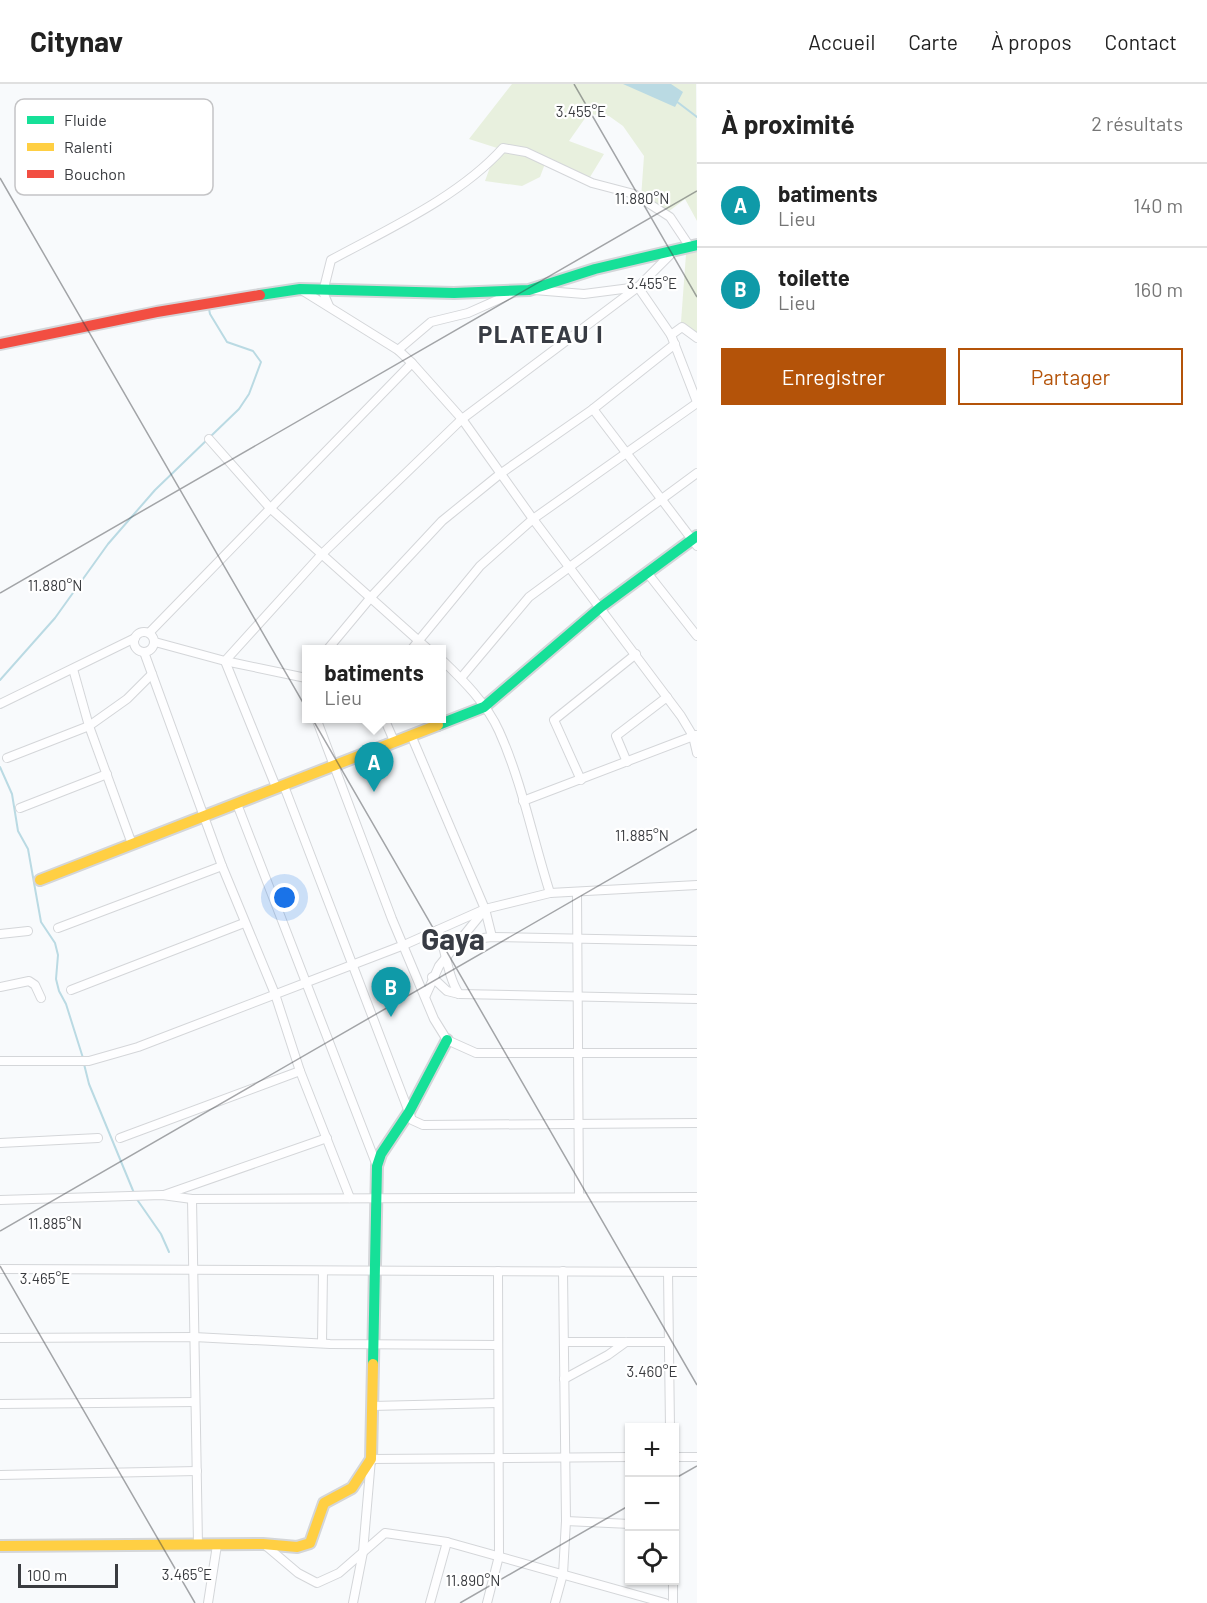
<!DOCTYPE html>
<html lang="fr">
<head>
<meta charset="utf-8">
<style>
  :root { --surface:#fff; --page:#f6f6f6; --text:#222; --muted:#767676; --line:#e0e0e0; --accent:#b45309 }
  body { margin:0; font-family:Barlow,sans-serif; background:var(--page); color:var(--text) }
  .controls { position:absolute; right:18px; bottom:18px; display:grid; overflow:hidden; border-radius:0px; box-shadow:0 2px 4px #0004 }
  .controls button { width:54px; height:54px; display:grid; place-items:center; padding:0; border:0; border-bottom:2px solid var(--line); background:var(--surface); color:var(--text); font:30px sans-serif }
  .scale { position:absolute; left:18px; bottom:15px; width:100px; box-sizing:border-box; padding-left:6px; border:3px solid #3a3c40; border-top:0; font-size:16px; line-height:21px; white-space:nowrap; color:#3a3c40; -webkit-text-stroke:4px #fff; paint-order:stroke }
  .you { position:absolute; left:285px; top:814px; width:21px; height:21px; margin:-15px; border:4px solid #fff; border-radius:50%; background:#1a73e8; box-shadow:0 0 0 9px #1a73e833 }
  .badge { display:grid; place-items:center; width:39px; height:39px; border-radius:50%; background:var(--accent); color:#fff; font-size:20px; font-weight:700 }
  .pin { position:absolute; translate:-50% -50px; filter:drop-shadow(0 2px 3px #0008) }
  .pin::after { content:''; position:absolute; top:32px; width:21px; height:18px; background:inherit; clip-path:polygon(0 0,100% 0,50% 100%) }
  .popup { position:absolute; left:302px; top:561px; width:144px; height:78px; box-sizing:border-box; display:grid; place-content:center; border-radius:0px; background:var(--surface); filter:drop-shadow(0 2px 4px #0005); font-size:20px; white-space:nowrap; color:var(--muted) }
  .popup b { font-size:22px; color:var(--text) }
  .popup::after { content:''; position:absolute; left:50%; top:100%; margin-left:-12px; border:12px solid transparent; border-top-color:var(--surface) }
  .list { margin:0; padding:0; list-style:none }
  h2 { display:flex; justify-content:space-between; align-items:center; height:78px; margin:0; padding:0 24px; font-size:26px }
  h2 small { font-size:20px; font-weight:400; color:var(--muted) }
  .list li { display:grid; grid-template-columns:39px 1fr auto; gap:18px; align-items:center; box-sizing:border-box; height:84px; padding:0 24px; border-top:2px solid var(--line) }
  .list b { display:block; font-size:22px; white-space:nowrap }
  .list p { margin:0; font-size:20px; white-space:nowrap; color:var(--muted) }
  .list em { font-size:20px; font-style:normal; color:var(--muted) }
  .actions { display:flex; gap:12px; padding:18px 24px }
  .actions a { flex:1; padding:14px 0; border:2px solid var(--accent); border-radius:0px; text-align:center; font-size:21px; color:var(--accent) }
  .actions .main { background:var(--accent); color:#fff }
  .icon { flex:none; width:33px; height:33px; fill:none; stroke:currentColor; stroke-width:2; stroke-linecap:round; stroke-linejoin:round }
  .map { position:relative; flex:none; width:697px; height:1519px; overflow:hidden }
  header { display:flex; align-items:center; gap:36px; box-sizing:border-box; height:84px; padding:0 30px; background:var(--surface); border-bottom:2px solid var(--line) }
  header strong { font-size:28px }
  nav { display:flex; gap:33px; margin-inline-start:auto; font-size:21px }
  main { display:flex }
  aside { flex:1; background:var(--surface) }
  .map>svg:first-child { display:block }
  .green { fill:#e8f0de }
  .water { fill:#badae3 }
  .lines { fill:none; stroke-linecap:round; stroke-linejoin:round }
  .stream { stroke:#badae3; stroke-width:2 }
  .street-casing { stroke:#d4d6d9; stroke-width:10 }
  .fast-casing { stroke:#d4d6d9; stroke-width:14 }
  .slow-casing { stroke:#d4d6d9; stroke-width:14 }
  .jam-casing { stroke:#d4d6d9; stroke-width:14 }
  .street { stroke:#fefeff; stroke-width:8 }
  .fast { stroke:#16e098; stroke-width:10 }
  .slow { stroke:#ffcf43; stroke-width:10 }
  .jam { stroke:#f24e42; stroke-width:10 }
  .ticks { fill:none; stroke:#3a3c40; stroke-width:1.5; stroke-opacity:0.45 }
  .labels { text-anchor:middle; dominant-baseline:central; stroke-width:4.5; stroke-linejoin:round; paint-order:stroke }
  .district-label { font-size:24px; font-weight:bold; letter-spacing:1.5px; fill:#383c44; stroke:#fff }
  .town-label { font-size:30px; font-weight:bold; fill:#383c44; stroke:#fff }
  .key { fill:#fff; stroke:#c4c4c6; stroke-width:1.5 }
  .key-label { font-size:16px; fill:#3a3c40 }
  .ticks-label { font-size:15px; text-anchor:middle; fill:#3a3c40; stroke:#fff; stroke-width:4.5; stroke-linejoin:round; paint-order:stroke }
</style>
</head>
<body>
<header>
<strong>Citynav</strong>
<nav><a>Accueil</a><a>Carte</a><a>À propos</a><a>Contact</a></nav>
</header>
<main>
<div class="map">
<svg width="697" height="1519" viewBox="0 0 697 1519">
  <rect width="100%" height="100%" fill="#f8fafc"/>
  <!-- green -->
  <g class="green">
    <path d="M512,0h184l1,137 -12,-22 -17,13 -27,-14 3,-42 -21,-30 -14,-10 -21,-2 -19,27 35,13 -17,28 -41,-21 -6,16 -18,9 -37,-5 12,-33 -28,-9z"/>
    <path d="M697,160v89l-16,-11 5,-68z"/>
  </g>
  <!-- water -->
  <path class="water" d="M623,0h48l12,8 -8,15z"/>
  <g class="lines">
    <!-- stream -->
    <g class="stream">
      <path d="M676,17l21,16"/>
      <path d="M0,596l55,-62 53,-74 47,-54 84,-81 10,-15 12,-32 -8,-11 -26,-9 -17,-28 -1,-5"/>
      <path d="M0,683l12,27 6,37 10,18 13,73 14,21 3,12 -2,24 3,12 7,13 17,54"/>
      <path d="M84,980l5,20 45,109"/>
      <path d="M136,1114l25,36 8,18"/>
    </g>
    <defs>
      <g id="street">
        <path d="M300,205l98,61 14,13 50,56 71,100 148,197 12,20 4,17"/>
        <path d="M534,206l50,4 54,-7 33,48 26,67"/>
        <path d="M329,222l-6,-14 8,-32c57,-31 128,-63 172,-112l23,4 66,31 42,11 36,23 20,30"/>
        <path d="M671,251l11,-8 15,11"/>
        <path d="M398,266l33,-28 37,-9 45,-20"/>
        <path d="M593,325l104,137"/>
        <path d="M209,355l61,69 159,142"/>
        <path d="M649,491l48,61"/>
        <circle cx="144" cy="558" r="10"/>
        <path d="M149,549l263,-270"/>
        <path d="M155,558l70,19 81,17"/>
        <path d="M327,566l45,-54 70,-75 58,-47 93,-65 82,-65"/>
        <path d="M411,566l69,-84 53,-47 164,-116"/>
        <path d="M144,568l78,214 53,128 25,77 50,127"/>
        <path d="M442,576c21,20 45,44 57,71 23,51 34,109 51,162"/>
        <path d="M73,585l16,57 43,118"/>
        <path d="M461,594l68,-81 168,-124"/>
        <path d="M0,620l135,-66"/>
        <path d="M316,634l76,201 42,100 13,21 29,13h221"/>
        <path d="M384,634l10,23"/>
        <path d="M411,651l74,174 7,28"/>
        <path d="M7,674l82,-32 38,-27 25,-25"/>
        <path d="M627,678l-11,-26 51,-39"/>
        <path d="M581,696l-27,-60 82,-66"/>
        <path d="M284,702l128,334 11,5 274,-2"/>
        <path d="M276,703l-51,-126 97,-107 140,-135 176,-132 36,-36"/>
        <path d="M523,717l173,-66"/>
        <path d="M237,720l140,362"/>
        <path d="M20,724l87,-34"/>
        <path d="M577,808l2,305"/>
        <path d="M58,844l164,-62"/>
        <path d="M438,846c8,20 9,45 21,64"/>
        <path d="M0,850l28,-3"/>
        <path d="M457,857l35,-4 205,4"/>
        <path d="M432,893l15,14 12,3 238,5"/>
        <path d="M0,903l29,-6 6,4 6,13"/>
        <path d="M71,906l173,-67"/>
        <path d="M426,911l13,-29 43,-53"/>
        <path d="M0,977h89l49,-14 266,-102 81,-36 65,-16 147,-8"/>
        <path d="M120,1054l180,-67"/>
        <path d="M0,1059l98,-5"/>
        <path d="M164,1111l163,-57"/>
        <path d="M192,1115l6,346"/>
        <path d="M0,1116l162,-5 30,4 505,-2"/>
        <path d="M0,1185l697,3"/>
        <path d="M668,1188l2,156"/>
        <path d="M0,1254l194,-1 136,7 168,1"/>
        <path d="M564,1258h105"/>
        <path d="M322,1259l1,-72"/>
        <path d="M564,1295l44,-24 18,-13"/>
        <path d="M0,1320l195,-2"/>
        <path d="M372,1322l126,-3"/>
        <path d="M674,1373h23"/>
        <path d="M0,1391l197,-4"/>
        <path d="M566,1437l64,3"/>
        <path d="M265,1461l33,28 19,10 22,-10 46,-40 62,9 218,61"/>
        <path d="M673,1496v23"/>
        <path d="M208,1519l9,-58"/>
        <path d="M353,1519l10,-51 8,-93 259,-2"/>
        <path d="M430,1519l17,-61"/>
        <path d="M487,1519l12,-47 -1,-285"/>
        <path d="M555,1519l8,-29 3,-53 -3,-250"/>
      </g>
      <g id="fast">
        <path d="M260,211l40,-6 154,4 75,-3 66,-21 102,-24"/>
        <path d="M438,641l46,-18 117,-100 96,-71"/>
        <path d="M373,1280l4,-198 4,-12 28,-42 38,-72"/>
      </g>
      <g id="slow">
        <path d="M40,796l398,-155"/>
        <path d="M0,1462l263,-2 34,3 13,-4 14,-40 28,-15 19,-29 2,-95"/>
      </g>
      <path id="jam" d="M0,260l157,-32 103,-17"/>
    </defs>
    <!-- street casing -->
    <use href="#street" class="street-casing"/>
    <!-- fast casing -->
    <use href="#fast" class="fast-casing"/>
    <!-- slow casing -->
    <use href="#slow" class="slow-casing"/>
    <!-- jam casing -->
    <use href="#jam" class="jam-casing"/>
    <!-- street -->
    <use href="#street" class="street"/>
    <!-- fast -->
    <use href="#fast" class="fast"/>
    <!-- slow -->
    <use href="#slow" class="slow"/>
    <!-- jam -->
    <use href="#jam" class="jam"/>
  </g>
  <!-- ticks -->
  <path class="ticks" d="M574,0l123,213M0,94l697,1207M0,509l697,-402M0,1147l697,-402M0,1182l195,337M674,1395l23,-13M460,1519l170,-98"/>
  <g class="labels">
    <!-- district labels -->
    <g class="district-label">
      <text x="541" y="249">PLATEAU I</text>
    </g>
    <!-- town labels -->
    <g class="town-label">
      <text x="453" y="854">Gaya</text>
    </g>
  </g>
  <!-- legend -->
  <rect x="15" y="15" width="198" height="96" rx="9" class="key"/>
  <rect x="27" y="32" width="27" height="8" fill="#16e098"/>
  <rect x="27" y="59" width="27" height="8" fill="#ffcf43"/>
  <rect x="27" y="86" width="27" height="8" fill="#f24e42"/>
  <g class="key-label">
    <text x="64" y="42">Fluide</text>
    <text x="64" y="69">Ralenti</text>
    <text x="64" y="96">Bouchon</text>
  </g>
  <g class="ticks-label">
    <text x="581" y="33">3.455°E</text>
    <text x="642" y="120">11.880°N</text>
    <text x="652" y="205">3.455°E</text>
    <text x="55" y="507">11.880°N</text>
    <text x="642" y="757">11.885°N</text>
    <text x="55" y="1145">11.885°N</text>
    <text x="45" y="1200">3.465°E</text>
    <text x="652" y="1293">3.460°E</text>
    <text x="187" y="1496">3.465°E</text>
    <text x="473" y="1502">11.890°N</text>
  </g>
</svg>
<div class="controls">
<button>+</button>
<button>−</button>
<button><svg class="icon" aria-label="locate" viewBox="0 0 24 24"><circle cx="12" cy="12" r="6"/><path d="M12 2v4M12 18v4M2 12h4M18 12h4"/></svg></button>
</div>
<div class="scale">100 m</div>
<div class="you"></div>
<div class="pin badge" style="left:374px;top:708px;background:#0f9aa8">A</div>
<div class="popup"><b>batiments</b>Lieu</div>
<div class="pin badge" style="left:391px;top:933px;background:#0f9aa8">B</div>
</div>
<aside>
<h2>À proximité<small>2 résultats</small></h2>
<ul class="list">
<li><span class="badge" style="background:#0f9aa8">A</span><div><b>batiments</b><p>Lieu</p></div><em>140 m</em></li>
<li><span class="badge" style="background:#0f9aa8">B</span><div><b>toilette</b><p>Lieu</p></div><em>160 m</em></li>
</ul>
<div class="actions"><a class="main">Enregistrer</a><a>Partager</a></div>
</aside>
</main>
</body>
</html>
